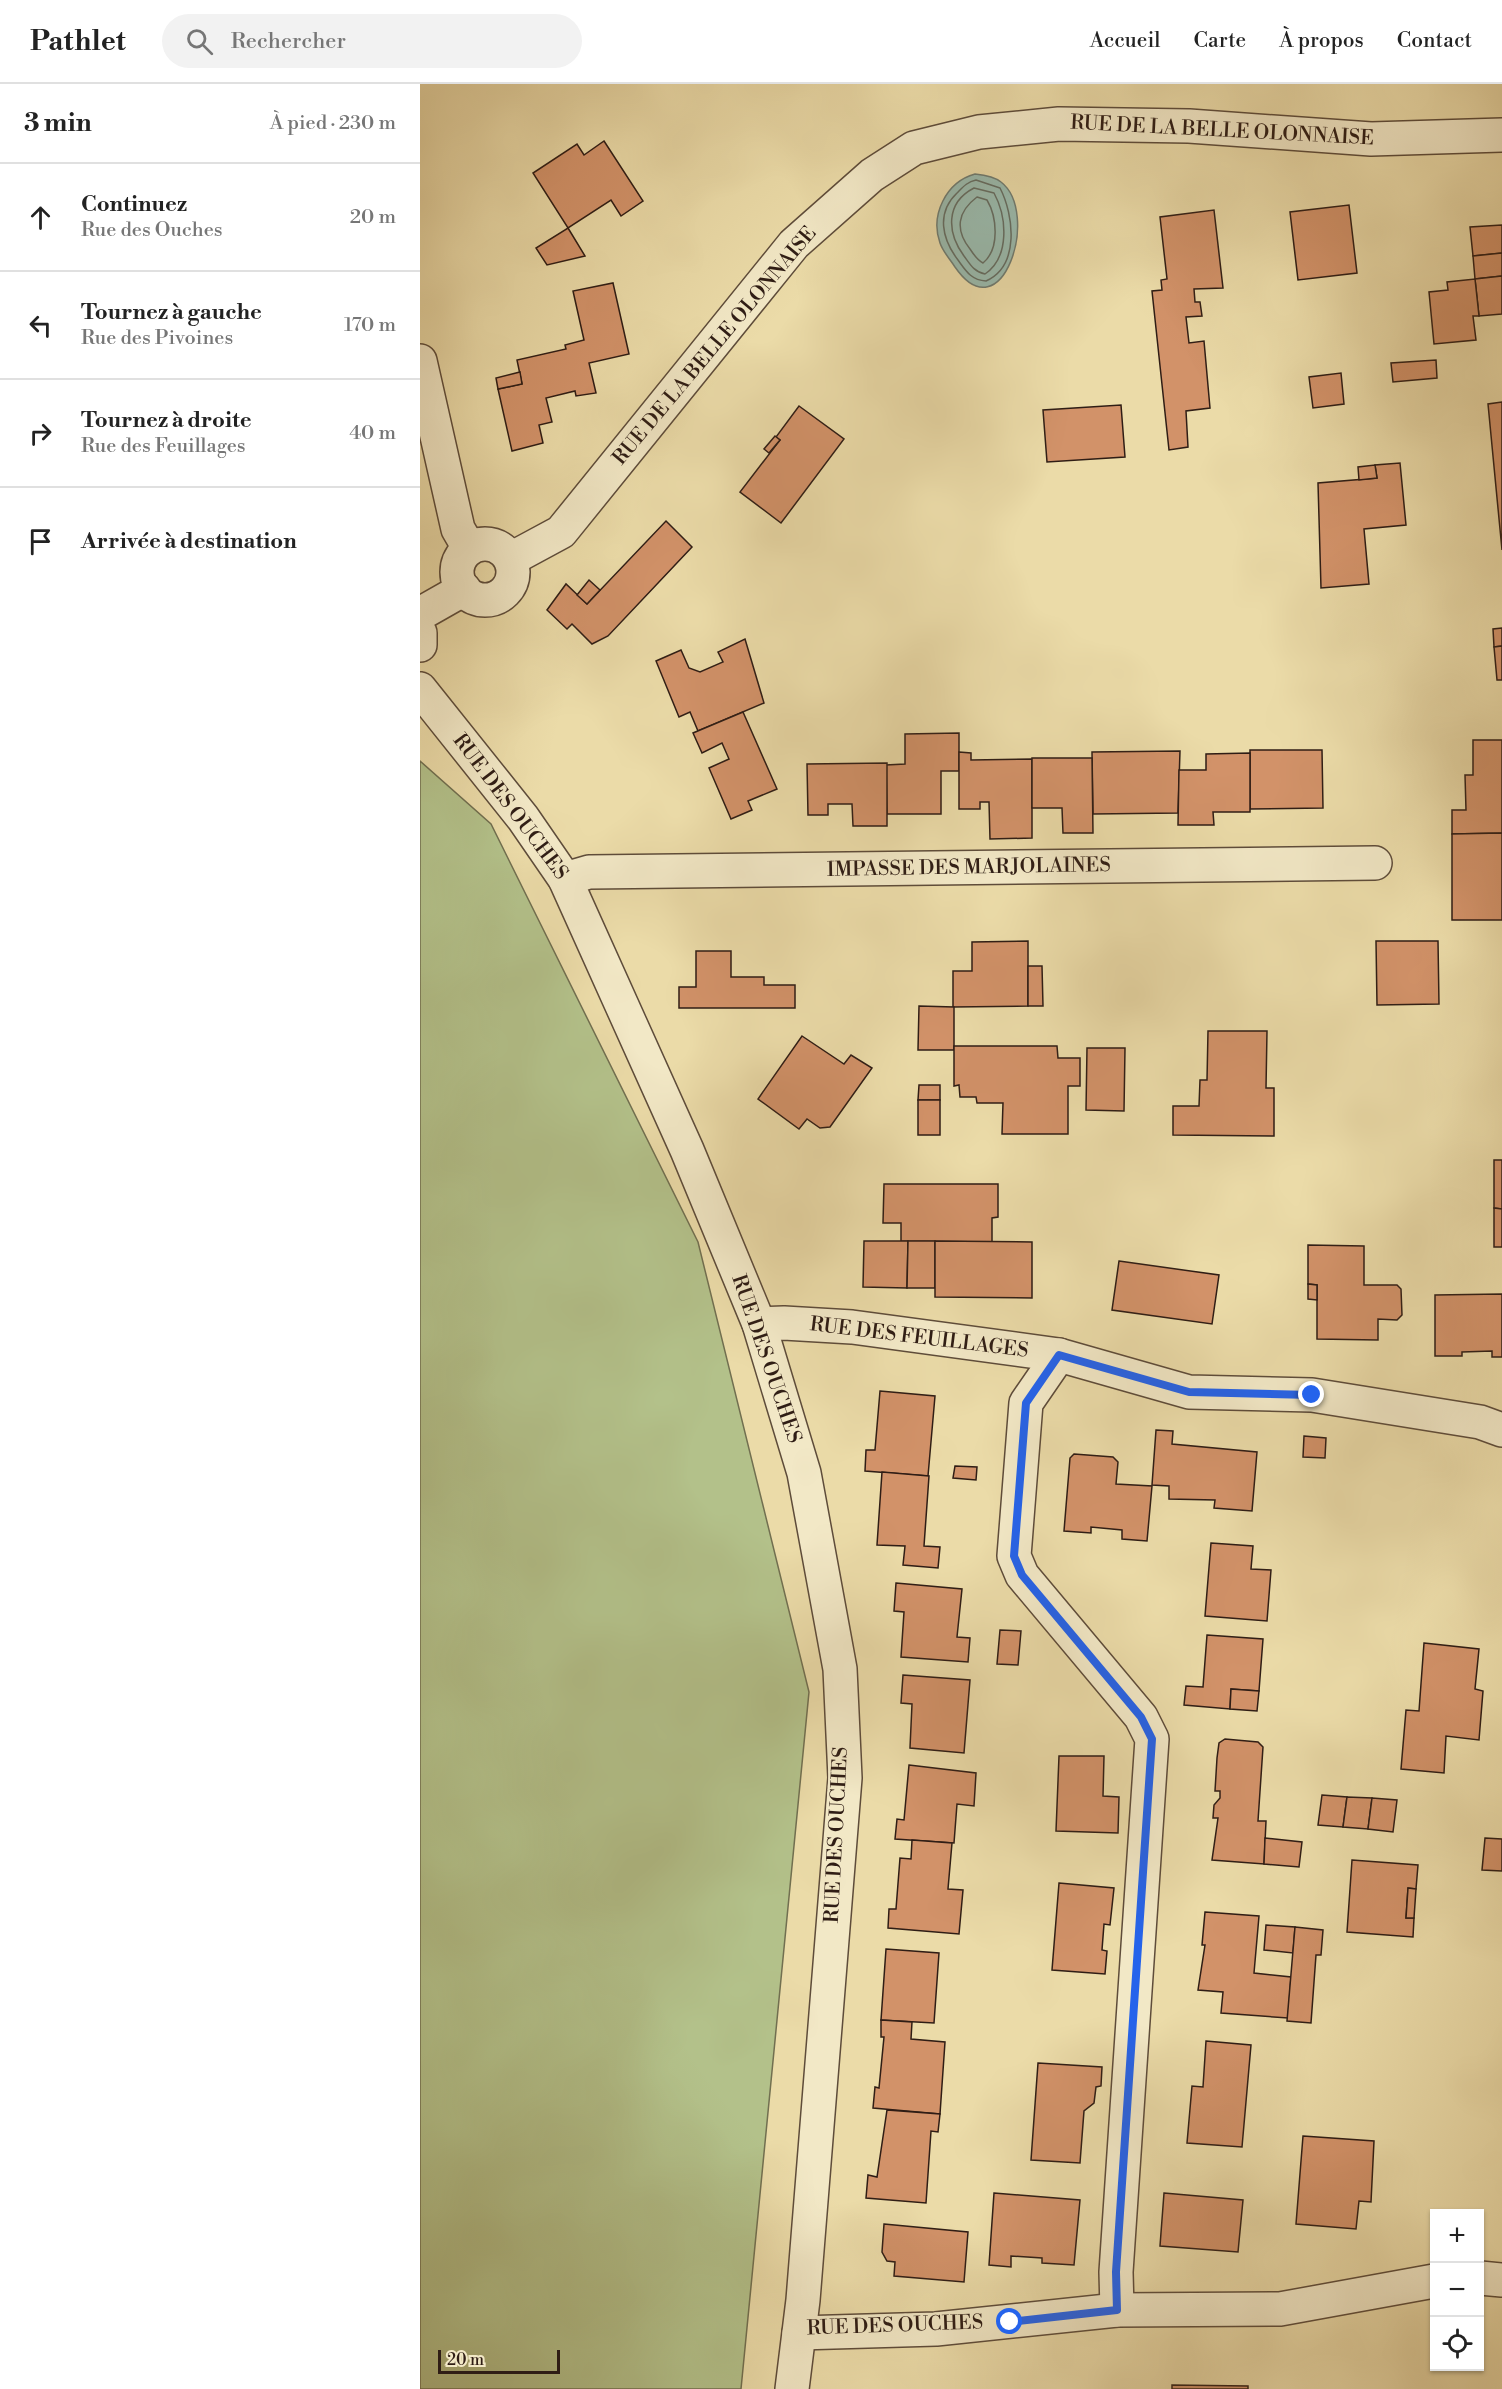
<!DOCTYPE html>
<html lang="fr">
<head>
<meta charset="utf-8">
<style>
  :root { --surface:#fff; --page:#f2f2f2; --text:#222; --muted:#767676; --line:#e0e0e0 }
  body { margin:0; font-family:"Libre Bodoni",serif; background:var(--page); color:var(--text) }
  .controls { position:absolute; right:18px; bottom:18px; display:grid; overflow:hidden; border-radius:0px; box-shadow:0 2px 4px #0004 }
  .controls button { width:54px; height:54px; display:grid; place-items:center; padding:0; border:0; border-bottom:2px solid var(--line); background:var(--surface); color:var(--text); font:30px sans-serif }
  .scale { position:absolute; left:18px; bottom:15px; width:122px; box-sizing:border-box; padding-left:6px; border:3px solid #2f1d15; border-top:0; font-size:16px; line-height:21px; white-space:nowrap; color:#2f1d15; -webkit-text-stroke:4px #f2e8c6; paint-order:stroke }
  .stop { position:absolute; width:18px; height:18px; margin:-14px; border:4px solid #2563eb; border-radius:50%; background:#fff }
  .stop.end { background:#2563eb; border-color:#fff; box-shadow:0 2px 6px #0008 }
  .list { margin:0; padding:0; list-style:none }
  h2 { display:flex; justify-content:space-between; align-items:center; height:78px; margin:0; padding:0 24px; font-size:26px }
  h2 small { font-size:20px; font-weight:400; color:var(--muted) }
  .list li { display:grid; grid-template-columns:39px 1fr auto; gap:18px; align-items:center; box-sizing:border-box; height:108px; padding:0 24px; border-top:2px solid var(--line) }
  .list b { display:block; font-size:22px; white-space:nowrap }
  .list p { margin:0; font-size:20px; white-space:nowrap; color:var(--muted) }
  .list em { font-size:20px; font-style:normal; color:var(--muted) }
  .icon { flex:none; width:33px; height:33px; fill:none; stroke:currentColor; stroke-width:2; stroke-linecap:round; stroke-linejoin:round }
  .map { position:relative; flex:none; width:1082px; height:2305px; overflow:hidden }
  header { display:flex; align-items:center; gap:36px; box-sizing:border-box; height:84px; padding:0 30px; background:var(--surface); border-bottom:2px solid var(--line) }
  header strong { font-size:28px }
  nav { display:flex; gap:33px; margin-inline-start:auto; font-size:21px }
  .search { width:420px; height:54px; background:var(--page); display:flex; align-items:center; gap:15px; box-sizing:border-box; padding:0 21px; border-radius:33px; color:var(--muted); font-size:22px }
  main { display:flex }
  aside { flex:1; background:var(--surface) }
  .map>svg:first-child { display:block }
  .green { fill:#b3c18a; stroke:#716f50; stroke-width:1.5 }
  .water { fill:#99baad; stroke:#6f7b70; stroke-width:1.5 }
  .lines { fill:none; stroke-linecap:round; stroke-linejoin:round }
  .shore { stroke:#646c61; stroke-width:1.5 }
  .building { fill:#d29269; stroke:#2f1d15; stroke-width:1.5 }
  .minor-casing { stroke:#5e4c3a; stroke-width:36 }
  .tertiary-casing { stroke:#5e4c3a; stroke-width:36 }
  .minor { stroke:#f2e8c6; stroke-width:33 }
  .tertiary { stroke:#f2e8c6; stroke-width:33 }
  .route { stroke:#2563eb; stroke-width:8 }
  .labels { text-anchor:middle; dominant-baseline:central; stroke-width:4.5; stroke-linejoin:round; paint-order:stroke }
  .street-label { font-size:20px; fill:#2f1d15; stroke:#f2e8c6 }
</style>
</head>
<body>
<header>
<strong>Pathlet</strong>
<div class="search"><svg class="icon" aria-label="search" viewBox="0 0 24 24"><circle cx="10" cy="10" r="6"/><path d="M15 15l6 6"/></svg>Rechercher</div>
<nav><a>Accueil</a><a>Carte</a><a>À propos</a><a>Contact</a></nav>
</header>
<main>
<aside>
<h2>3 min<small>À pied · 230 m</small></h2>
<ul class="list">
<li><svg class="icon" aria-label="ahead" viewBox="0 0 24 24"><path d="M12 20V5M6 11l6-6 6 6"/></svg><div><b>Continuez</b><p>Rue des Ouches</p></div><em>20 m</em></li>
<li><svg class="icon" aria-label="left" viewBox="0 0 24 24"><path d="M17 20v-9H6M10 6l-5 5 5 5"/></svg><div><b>Tournez à gauche</b><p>Rue des Pivoines</p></div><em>170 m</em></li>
<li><svg class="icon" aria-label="right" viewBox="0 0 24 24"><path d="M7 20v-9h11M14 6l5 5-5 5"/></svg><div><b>Tournez à droite</b><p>Rue des Feuillages</p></div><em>40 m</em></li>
<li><svg class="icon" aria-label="arrive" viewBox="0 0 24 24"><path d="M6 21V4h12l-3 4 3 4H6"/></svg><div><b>Arrivée à destination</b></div></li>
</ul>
</aside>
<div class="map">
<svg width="1082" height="2305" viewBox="0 0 1082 2305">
  <rect width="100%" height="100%" fill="#ebdba8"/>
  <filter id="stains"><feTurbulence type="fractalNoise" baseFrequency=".00333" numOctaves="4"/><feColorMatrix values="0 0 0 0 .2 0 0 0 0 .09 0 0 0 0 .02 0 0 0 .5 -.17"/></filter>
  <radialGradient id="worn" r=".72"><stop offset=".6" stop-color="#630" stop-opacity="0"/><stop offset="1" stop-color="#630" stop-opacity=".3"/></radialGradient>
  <!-- green -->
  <path class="green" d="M0,677l71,63 207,418 111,450 -68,697h-321z"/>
  <!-- water -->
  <path class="water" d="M555,90c9,1 20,3 26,8 40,31 1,153 -46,85 -5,-8 -12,-15 -15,-24 -10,-28 6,-61 35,-69z"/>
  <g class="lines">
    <!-- shore -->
    <g class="shore">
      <path d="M556,96l24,8c14,27 20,78 -14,93 -15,-1 -20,-10 -28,-21 -16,-21 -22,-47 -1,-67 6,-6 10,-11 19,-13z"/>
      <path d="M554,104l20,5c13,24 16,64 -9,81 -11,-2 -15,-10 -21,-18 -17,-23 -19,-53 10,-68z"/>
      <path d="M557,113l10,3c10,17 13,49 -4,63 -6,-3 -9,-8 -13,-14 -15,-19 -13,-37 7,-52z"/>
    </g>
  </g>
  <!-- building -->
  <g class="building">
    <path d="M184,57l39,60 -22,15 -10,-16 -43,28 -35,-55 44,-29 7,11z"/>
    <path d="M929,121l8,68 -59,7 -8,-68z"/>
    <path d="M794,126l9,78 -29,1 1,13h5l2,14 -16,1 3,26 15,-2 6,67 -24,3 2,36 -19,3 -17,-159 10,-1 -1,-10 6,-1 -7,-62z"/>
    <path d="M1082,141v28l-29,3 -3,-29z"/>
    <path d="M148,144l17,28 -38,9 -11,-17z"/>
    <path d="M1082,169v23l-27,3 -2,-23z"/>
    <path d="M1082,192v38l-23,2 -4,-37z"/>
    <path d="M1055,195l4,37h-6l3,24 -42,4 -5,-52 19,-2 -1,-8z"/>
    <path d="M193,199l16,71 -40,9 7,30 -20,3 -1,-5 -29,7 6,24 -13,3 4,18 -31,8 -14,-62 24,-5 -5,-24 49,-11 -1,-4 19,-5 -11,-49z"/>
    <path d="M1016,276l1,18 -44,4 -2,-19z"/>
    <path d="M100,288l2,12 -24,5 -2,-11z"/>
    <path d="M921,289l3,31 -31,4 -4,-31z"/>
    <path d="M1082,318v148l-14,-146z"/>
    <path d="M701,321l4,52 -78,5 -4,-52z"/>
    <path d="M379,322l45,33 -63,84 -41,-31 40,-52 -4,-3z"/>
    <path d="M355,352l5,4 -11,13 -5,-4z"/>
    <path d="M980,379l6,62 -42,4 5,55 -48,4 -3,-105 59,-5 -2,-13z"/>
    <path d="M955,381l2,13 -18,2 -1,-13z"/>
    <path d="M246,437l26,26 -84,89 -16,8 -20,-20 -5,5 -20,-19 19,-26 21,20z"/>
    <path d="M169,496l11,10 -13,14 -10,-9z"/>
    <path d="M1082,544v18l-8,1 -1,-18z"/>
    <path d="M325,555l19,64 -66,28 -8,-19 -11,5 -23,-56 25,-11 8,18 11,4 23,-10 -5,-10z"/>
    <path d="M1082,562v34h-5l-3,-33z"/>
    <path d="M323,628l34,77 -29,12 4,9 -21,9 -22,-51 20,-9 -7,-16 -20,10 -9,-20z"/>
    <path d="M539,649v38h-18v43h-54l-1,-49 19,-1v-30z"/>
    <path d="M1053,656h29v93l-50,1v-24h14l-1,-35h8z"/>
    <path d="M830,666h72l1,58 -73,1z"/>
    <path d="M760,667l-2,62 -85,1 -1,-62z"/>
    <path d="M539,668l12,1v7l61,-1v79l-42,1 -1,-37h-9v7h-21z"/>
    <path d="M830,669v59h-37l1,13h-36l1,-55h27v-16z"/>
    <path d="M612,674h60l1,75h-30l-1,-25h-30z"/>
    <path d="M467,679v63h-34l-1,-22h-24v11h-20l-1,-51z"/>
    <path d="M1082,749v87h-50v-86z"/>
    <path d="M608,857v65l-75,1v-36h19v-29z"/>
    <path d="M956,857h62l1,63 -62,1z"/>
    <path d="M276,867h35v26h33v8h31v23h-116v-21h17z"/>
    <path d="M608,882h14l1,40h-15z"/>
    <path d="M499,922l35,1v43h-36z"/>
    <path d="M788,947h59l-1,57h8v48l-101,-1v-29h26l1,-26h7z"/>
    <path d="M382,952l42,28 7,-9 21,13 -42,59 -10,1 -13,-9 -8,10 -41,-30z"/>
    <path d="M534,962h103l1,12h22v28h-12v48h-66l1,-31h-26l-1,-6h-16l-1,-12 -5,1z"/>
    <path d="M667,964h38l-1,63 -38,-1z"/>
    <path d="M499,1001h21v15h-22z"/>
    <rect x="498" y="1016" width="22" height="35"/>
    <path d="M1074,1076h8v49l-8,-1z"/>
    <path d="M464,1100h114v33l-6,1v24l-91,-1v-18h-18z"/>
    <path d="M1074,1124l8,1v38h-8z"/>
    <path d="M444,1157h44l-1,47 -44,-1z"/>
    <path d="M488,1157h27v47h-28z"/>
    <path d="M515,1157l97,1v56l-97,-1z"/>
    <path d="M888,1161l56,1v39h33l4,4 1,26 -5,5 -19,-1v21l-61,-1v-54l-9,-1z"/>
    <path d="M699,1177l100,14 -7,49 -100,-14z"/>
    <path d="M888,1200l9,1v15l-9,-1z"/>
    <path d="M1082,1210v63h-10v-6l-30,1v4h-27v-61z"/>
    <path d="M460,1307l55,5 -7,80 -63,-5 1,-21h9z"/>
    <path d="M736,1346l17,1 -1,13 85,8 -5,59 -38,-3 1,-8 -46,-1v-13l-17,-1z"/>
    <path d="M884,1352l22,2 -1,20 -22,-1z"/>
    <path d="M654,1370l39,3 5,5 -2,22 36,2 -5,55 -25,-2v-9l-31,-3v6l-27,-2 6,-73z"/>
    <path d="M535,1382l22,1 -1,13 -23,-2z"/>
    <path d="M462,1388l47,4 -5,70 16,1 -2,21 -35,-3 2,-19 -28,-1z"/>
    <path d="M791,1459l42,3 -2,23 20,1 -4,51 -62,-5z"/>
    <path d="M476,1499l66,6 -5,48 13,1 -2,24 -67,-5 3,-45 -10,-1z"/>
    <path d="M580,1546l21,1 -3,34 -21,-1z"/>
    <path d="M787,1551l56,4 -4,52 -28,-2 -1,20 -46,-4 2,-19 17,1z"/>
    <path d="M1004,1559l55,6 -4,40 8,2 -4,49 -33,-4 -2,37 -43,-4 5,-59 13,1z"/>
    <path d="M483,1591l67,5 -6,73 -54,-5 2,-44 -11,-1z"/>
    <path d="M811,1605l28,2 -2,20 -27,-2z"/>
    <path d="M805,1655l33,3 5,5 -5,74h8l-2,43 -52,-4 6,-42h-5l1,-13 6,-7v-7h-5l2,-33 2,-15z"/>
    <path d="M639,1672h45l-1,40 16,1 -1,36 -62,-2z"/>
    <path d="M489,1681l67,8 -2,33 -17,-2 -3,39 -59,-4 2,-20 7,1z"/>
    <path d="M902,1711l25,2 -4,30 -25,-2z"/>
    <path d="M927,1713l25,1 -4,31 -25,-2z"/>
    <path d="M952,1714l25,2 -4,32 -25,-3z"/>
    <path d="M845,1754l37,4 -3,25 -35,-3z"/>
    <path d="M1065,1754l17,1v32l-20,-1z"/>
    <path d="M492,1756l40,3 -4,46 15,1 -4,44 -71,-6 1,-19h7l4,-51 11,1z"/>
    <path d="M932,1776l66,5 -2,24 -8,-1 -2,30h8l-1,19 -66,-5z"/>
    <path d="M639,1799l55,5 -4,37 -6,-1 -2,26 5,1 -2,23 -53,-4z"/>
    <path d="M988,1804l8,1 -2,29h-8z"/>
    <path d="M785,1828l54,4 -5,57 37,4 -3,41 -67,-5 2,-21 -25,-2 7,-45h-3z"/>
    <path d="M846,1841l29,2 -2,26 -29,-3z"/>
    <path d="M875,1843l28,3 -2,25h-5l-5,68 -24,-2z"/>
    <path d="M466,1865l53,4 -5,70 -53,-3z"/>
    <path d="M461,1936l31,2 -1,17 34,3 -5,72 -67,-6 2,-21 4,1 5,-51h-3z"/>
    <path d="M786,1957l45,4 -9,102 -55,-4 5,-57 11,1z"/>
    <path d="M618,1979l64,4 -1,19 -5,1 -2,16 -10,8 -4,52 -49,-3z"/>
    <path d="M467,2026l53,4 -2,18 -7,-1 -5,72 -60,-5 2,-23 9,2z"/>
    <path d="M883,2052l71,5 -3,61 -12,-1 -3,28 -60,-5z"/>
    <path d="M574,2109l86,7 -6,65 -32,-2v-5l-31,-2v11l-22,-2z"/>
    <path d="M744,2109l79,7 -5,52 -78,-6z"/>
    <path d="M464,2140l84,8 -4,50 -70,-6 1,-14 -8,-1 -5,-9z"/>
    <path d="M752,2301l76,1v3h-76z"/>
  </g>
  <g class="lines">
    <defs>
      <g id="minor">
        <path d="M0,277l38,168 11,19"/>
        <path d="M0,605l103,129 42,61 122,271 72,174 45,149 36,196 5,109 -42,522 -11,89"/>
        <path d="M145,795l24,-7 786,-9"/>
        <path d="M339,1240l25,-1 68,4 207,28 130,37 123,3 168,27 22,8"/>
        <path d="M639,1271l-33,48 -12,153 8,19 119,142 11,22 -36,533 1,38"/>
        <path d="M1060,2194l22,2"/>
        <path d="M379,2249l137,-4 181,-19 163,-1 154,-28"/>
      </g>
      <g id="tertiary">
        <circle cx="65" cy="488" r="28"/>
        <path d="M91,475l50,-27 233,-288 78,-69 42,-27 65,-16 80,-8 130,2 182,13 131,-4"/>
        <path d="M0,530l44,-25"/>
        <path d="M0,549v12"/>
      </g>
    </defs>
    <!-- minor casing -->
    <use href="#minor" class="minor-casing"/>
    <!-- tertiary casing -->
    <use href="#tertiary" class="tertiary-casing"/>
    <!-- minor -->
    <use href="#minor" class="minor"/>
    <!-- tertiary -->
    <use href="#tertiary" class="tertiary"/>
  </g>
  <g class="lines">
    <!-- route -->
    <path class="route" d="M590,2238l107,-12 -1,-38 36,-533 -11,-22 -119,-142 -8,-19 12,-153 33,-48 130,37 123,3"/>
  </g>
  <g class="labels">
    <!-- street labels -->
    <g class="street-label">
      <text transform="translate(802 47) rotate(3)">RUE DE LA BELLE OLONNAISE</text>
      <text transform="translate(295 262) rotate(-50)">RUE DE LA BELLE OLONNAISE</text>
      <text transform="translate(90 723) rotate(53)">RUE DES OUCHES</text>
      <text transform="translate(549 784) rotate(-1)">IMPASSE DES MARJOLAINES</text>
      <text transform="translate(499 1254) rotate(7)">RUE DES FEUILLAGES</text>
      <text transform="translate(346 1275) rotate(71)">RUE DES OUCHES</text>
      <text transform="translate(417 1751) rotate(-87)">RUE DES OUCHES</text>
      <text transform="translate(475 2242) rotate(-2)">RUE DES OUCHES</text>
    </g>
  </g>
  <rect width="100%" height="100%" filter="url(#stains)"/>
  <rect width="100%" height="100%" fill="url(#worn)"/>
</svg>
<div class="controls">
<button>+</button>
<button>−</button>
<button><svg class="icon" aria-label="locate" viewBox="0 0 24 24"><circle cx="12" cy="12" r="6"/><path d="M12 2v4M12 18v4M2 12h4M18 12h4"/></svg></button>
</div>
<div class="scale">20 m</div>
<div class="stop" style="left:590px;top:2238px"></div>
<div class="stop end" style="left:892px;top:1311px"></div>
</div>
</main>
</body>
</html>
